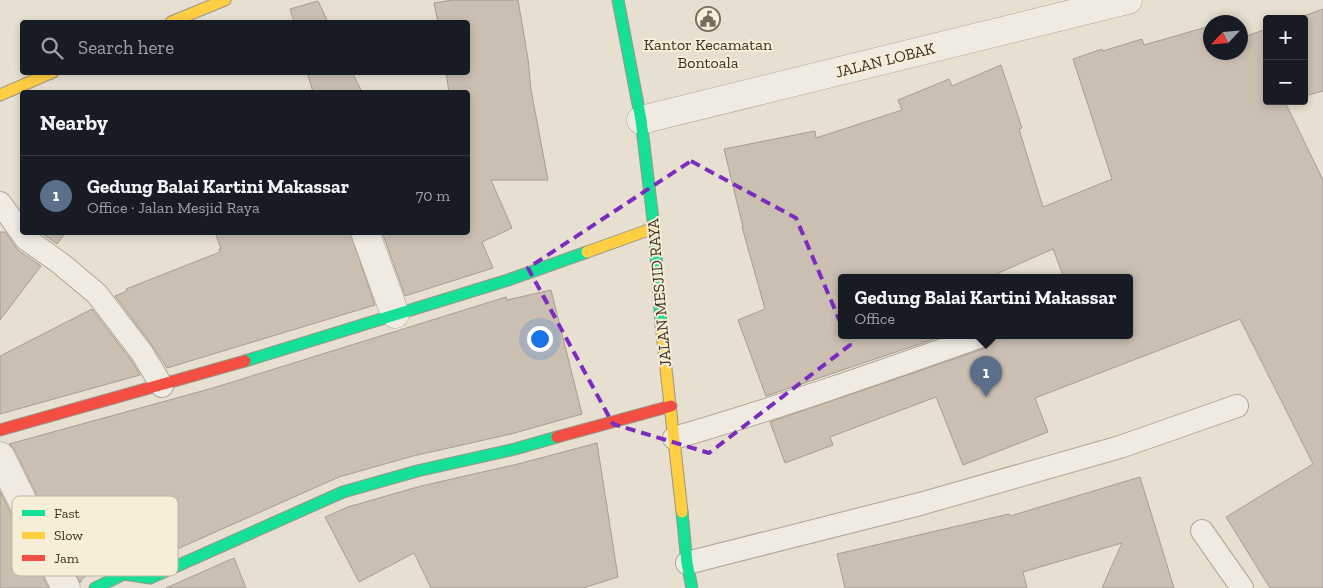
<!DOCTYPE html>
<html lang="en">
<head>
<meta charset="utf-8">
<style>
  :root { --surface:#171b24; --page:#242831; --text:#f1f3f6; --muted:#9ea1a6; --line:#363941; --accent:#786c5e }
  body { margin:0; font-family:"Zilla Slab",serif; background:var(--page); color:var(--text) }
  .controls { position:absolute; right:15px; top:15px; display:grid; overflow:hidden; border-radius:5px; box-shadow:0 2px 8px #0003 }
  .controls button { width:45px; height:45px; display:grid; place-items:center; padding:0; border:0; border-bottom:1px solid var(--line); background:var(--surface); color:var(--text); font:25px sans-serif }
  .compass { position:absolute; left:1203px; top:15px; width:45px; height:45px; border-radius:50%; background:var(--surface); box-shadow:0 2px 8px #0003; rotate:244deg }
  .you { position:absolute; left:539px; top:338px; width:18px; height:18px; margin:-12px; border:4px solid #fff; border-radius:50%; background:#1a73e8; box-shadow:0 0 0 8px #1a73e833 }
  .badge { display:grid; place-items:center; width:32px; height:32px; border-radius:50%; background:var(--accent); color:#fff; font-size:16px; font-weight:700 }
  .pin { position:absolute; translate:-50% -41px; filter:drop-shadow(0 1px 2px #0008) }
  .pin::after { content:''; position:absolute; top:26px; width:18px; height:15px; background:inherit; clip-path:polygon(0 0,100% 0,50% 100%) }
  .popup { position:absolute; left:838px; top:274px; width:295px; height:65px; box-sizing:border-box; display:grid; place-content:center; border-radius:5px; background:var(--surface); filter:drop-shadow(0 1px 4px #0005); font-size:16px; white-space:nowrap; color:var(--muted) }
  .popup b { font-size:19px; color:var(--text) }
  .popup::after { content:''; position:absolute; left:50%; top:100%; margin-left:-10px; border:10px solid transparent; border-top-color:var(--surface) }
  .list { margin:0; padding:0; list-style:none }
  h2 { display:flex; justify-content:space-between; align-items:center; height:65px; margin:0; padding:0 20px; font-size:21px }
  h2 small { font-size:16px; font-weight:400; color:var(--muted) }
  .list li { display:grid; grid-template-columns:32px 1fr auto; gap:15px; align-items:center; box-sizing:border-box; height:80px; padding:0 20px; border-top:1px solid var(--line) }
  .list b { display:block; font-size:19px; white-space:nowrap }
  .list p { margin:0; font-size:16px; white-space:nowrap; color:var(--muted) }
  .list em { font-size:16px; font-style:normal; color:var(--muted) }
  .icon { flex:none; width:28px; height:28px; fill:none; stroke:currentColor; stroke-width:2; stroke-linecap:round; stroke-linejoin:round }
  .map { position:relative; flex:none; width:1323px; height:588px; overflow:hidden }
  .search { position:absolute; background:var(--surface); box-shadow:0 2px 8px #0003; left:20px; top:20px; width:450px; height:55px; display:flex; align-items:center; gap:12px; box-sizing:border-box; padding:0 18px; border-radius:5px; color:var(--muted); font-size:19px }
  .panel { position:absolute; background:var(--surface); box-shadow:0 2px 8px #0003; left:20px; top:90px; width:450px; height:145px; border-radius:5px }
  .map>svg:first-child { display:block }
  .building { fill:#cbbfb2; stroke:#a89c90 }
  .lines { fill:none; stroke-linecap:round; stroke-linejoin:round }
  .lane-casing { stroke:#ada599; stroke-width:24 }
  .street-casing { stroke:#ada599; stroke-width:29 }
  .fast-casing { stroke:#9c958a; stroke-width:13 }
  .slow-casing { stroke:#9c958a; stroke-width:13 }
  .jam-casing { stroke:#9c958a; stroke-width:13 }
  .lane { stroke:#efebe3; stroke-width:22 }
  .street { stroke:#efebe3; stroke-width:28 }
  .fast { stroke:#16e098; stroke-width:11 }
  .slow { stroke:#ffcf43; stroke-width:11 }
  .jam { stroke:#f24e42; stroke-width:11 }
  .marked { fill:none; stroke:#7b2cbf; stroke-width:4; stroke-dasharray:10 6; stroke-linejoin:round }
  .labels { text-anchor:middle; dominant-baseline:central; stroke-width:4; stroke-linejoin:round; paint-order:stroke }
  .poi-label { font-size:16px; fill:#3d2e20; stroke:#f7eed8 }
  .street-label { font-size:16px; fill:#3d2e20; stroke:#f7eed8 }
  .key { fill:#f7eed8; stroke:#bfb4a1; stroke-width:1 }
  .key-label { font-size:14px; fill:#3d2e20 }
</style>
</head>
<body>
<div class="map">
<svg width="1323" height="588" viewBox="0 0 1323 588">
  <rect width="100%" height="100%" fill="#e7e0d1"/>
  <!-- building -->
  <g class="building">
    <path d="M452,0h66l10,59 3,31 17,90h-57l21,48 -30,14 11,26 -88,28 -23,-64h86v-140h-19l-3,-20h22v-50h-30l-4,-19z"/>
    <path d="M318,1l10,21h-34l-4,-13z"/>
    <path d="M1323,9v82l-19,5v-77h-9z"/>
    <path d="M1210,26v26h30v-14l27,-9v72h21l-3,1 38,78v408h-53l-44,-71 87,-53 -73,-145 -205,79 13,34 -85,33 -27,-68 -106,40 3,8 -48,18 -15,-41 216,-74 6,-4 3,-8h135v-58h-66l-11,-29 -66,29h-145v58h101l-177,60 -28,-76 27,-11 -23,-82h1l-19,-78 91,-18 1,7 86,-28 -4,-10 51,-21 3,7 49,-21 21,63 -3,1 24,78 69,-28 -39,-120 29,-10 1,2 39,-12 2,6z"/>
    <path d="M307,72h45l10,20h-49z"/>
    <path d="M0,232h5l13,18 23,16 -41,54z"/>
    <path d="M40,232h26l-9,12z"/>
    <path d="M215,232h135l25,73 -208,63 -15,-23 -37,-49 12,-5 -1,-2 94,-37 -1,-3h2z"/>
    <path d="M551,290l31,124 -71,20 -98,22 -74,21 -191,85 -5,-6 -8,4 -9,-1 -9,1 -29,14 -6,5 -2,4 -66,-134 -5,-5 204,-56 293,-91 1,3z"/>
    <path d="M92,309l39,51 9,15 -140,39v-58z"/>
    <path d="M597,443l21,134 -35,11h-152l-17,-35 -55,29 -34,-65 23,-10 73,-21 97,-22z"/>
    <path d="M1140,477l34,111h-72l20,-45 -99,29 4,16h-182l-8,-34 172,-40 1,2z"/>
    <path d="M0,491l49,97h-49z"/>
    <path d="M234,558l12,30h-80z"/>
  </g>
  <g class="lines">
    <defs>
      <g id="lane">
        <path d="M0,203l26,36 34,24 37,31 45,59 20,33"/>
        <path d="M674,438c104,-30 206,-66 308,-102"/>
        <path d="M1202,531l40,57"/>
        <path d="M687,563l233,-59 200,-57 117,-41"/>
      </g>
      <g id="street">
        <path d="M641,120l487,-120"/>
        <path d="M365,232l30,82"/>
        <path d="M0,456l66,132"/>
      </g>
      <g id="fast">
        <path d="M618,0l23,120 13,108 7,96"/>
        <path d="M245,361l263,-81 79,-28"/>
        <path d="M682,512l5,51 5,25"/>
        <path d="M95,588l29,-14 26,4 193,-86 74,-21 98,-22 42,-12"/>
      </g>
      <g id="slow">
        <path d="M171,22l54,-22"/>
        <path d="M0,95l53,-23"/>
        <path d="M587,252l67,-24"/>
        <path d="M661,324l21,188"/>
      </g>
      <g id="jam">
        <path d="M0,430l245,-69"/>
        <path d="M557,437l114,-31"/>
      </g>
    </defs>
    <!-- lane casing -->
    <use href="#lane" class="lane-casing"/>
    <!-- street casing -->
    <use href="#street" class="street-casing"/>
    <!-- fast casing -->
    <use href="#fast" class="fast-casing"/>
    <!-- slow casing -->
    <use href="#slow" class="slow-casing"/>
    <!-- jam casing -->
    <use href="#jam" class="jam-casing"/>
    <!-- lane -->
    <use href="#lane" class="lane"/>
    <!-- street -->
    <use href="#street" class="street"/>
    <!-- fast -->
    <use href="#fast" class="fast"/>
    <!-- slow -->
    <use href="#slow" class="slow"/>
    <!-- jam -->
    <use href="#jam" class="jam"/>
  </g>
  <!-- marked area -->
  <path class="marked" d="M691,161l105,57 54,127 -141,108 -96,-29 -85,-156z"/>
  <!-- icons -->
  <defs>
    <symbol id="civic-ring" viewBox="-11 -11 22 22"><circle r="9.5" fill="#f7eed8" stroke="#786c5e" stroke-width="1.5"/><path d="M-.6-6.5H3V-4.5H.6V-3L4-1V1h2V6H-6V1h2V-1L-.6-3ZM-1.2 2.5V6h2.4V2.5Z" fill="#786c5e"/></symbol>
  </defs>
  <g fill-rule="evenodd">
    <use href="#civic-ring" x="694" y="5" width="28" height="28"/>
  </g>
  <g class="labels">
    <!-- poi labels -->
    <g class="poi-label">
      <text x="708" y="44">Kantor Kecamatan<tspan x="708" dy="18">Bontoala</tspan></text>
    </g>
    <!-- street labels -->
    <g class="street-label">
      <text transform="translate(885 60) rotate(-14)">JALAN LOBAK</text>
      <text transform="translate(659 293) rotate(-95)">JALAN MESJID RAYA</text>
    </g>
  </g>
  <!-- legend -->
  <rect x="12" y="496" width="166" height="80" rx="8" class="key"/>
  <rect x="22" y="510" width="23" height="6" fill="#16e098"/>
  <rect x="22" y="532" width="23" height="7" fill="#ffcf43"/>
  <rect x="22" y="555" width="23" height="6" fill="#f24e42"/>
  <g class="key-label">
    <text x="54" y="518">Fast</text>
    <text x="54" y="540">Slow</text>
    <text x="54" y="563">Jam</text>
  </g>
</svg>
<div class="controls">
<button>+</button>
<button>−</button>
</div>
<svg class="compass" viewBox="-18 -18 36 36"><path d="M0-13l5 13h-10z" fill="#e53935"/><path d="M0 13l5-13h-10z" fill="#9ea1a6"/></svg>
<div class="you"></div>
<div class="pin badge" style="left:986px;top:397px;background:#5c6f8a">1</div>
<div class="popup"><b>Gedung Balai Kartini Makassar</b>Office</div>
<div class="search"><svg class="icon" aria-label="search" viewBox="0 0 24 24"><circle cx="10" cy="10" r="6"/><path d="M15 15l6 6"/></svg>Search here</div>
<section class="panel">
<h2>Nearby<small></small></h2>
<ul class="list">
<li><span class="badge" style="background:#5c6f8a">1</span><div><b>Gedung Balai Kartini Makassar</b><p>Office · Jalan Mesjid Raya</p></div><em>70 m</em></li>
</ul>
</section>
</div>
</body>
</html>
